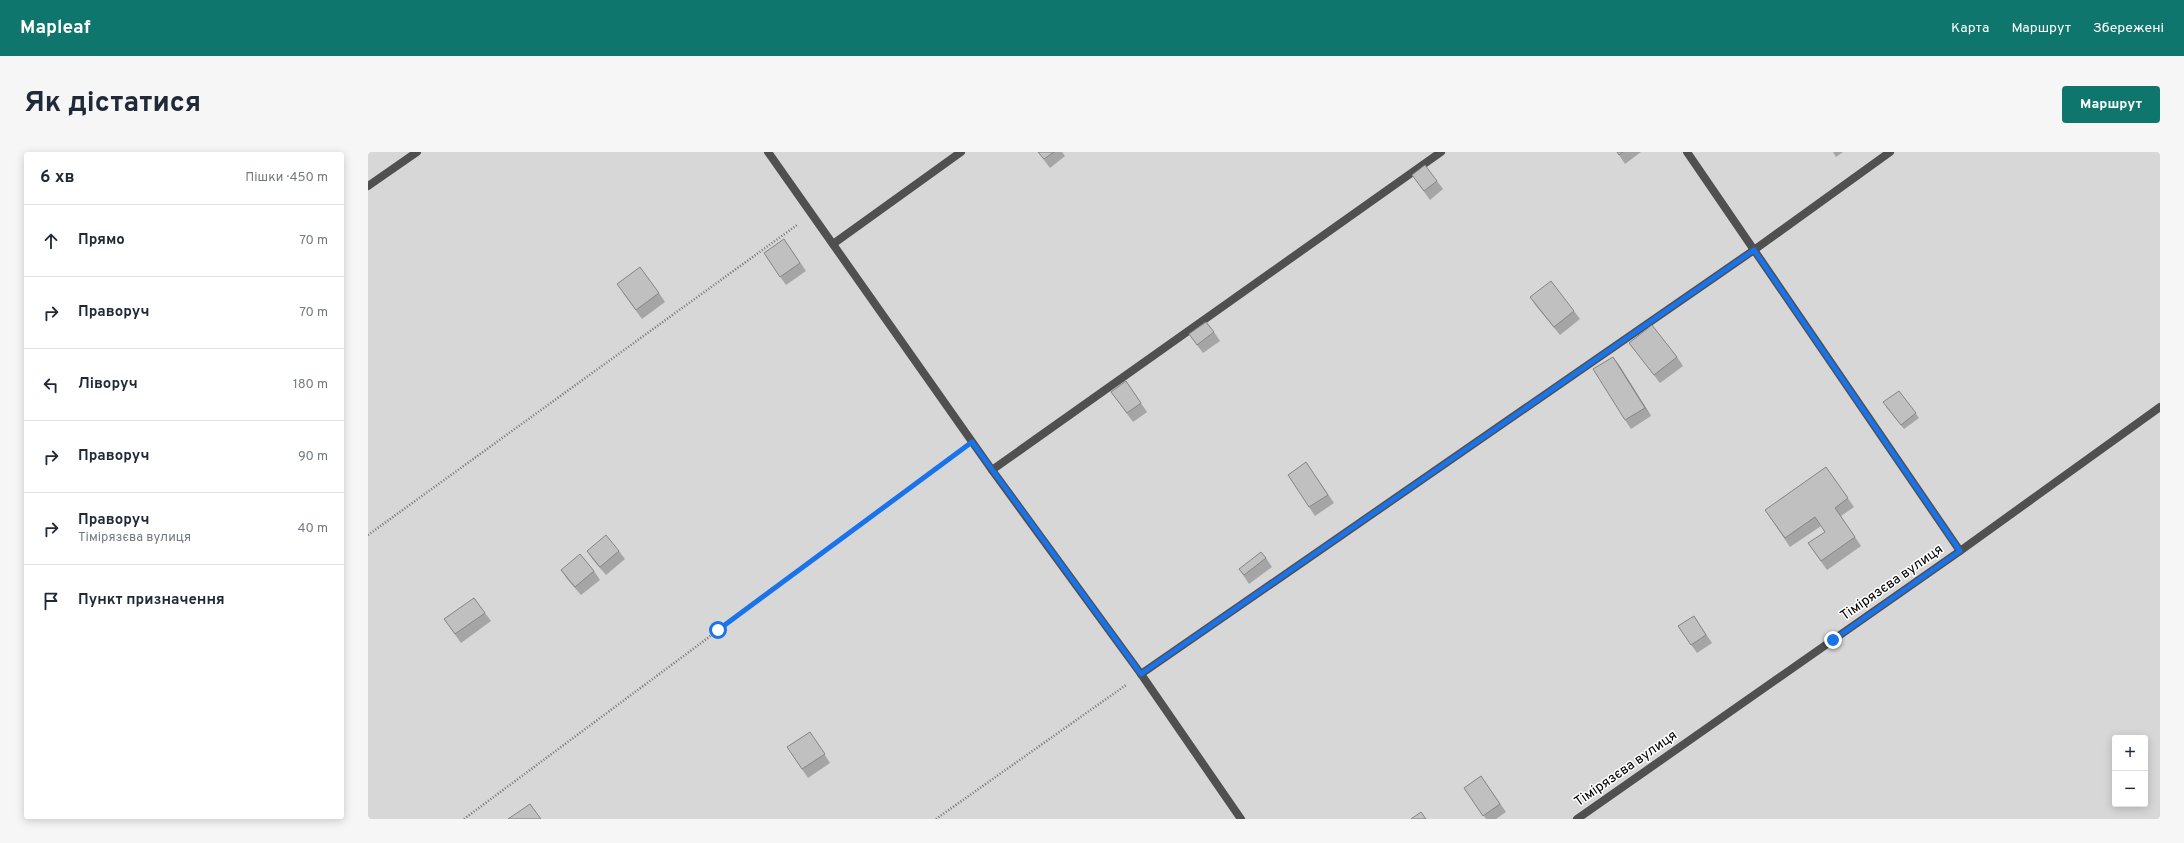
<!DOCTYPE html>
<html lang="uk">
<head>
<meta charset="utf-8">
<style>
  :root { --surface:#fff; --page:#f6f6f7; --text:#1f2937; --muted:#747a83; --line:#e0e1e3; --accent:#0f766e }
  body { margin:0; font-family:Overpass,sans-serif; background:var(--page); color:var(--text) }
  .controls { position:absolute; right:12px; bottom:12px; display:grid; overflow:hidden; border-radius:4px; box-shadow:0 2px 10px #0003 }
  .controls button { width:36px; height:36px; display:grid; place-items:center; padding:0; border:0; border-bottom:1px solid var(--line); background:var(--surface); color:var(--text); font:20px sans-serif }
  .stop { position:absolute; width:12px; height:12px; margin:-9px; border:3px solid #1a73e8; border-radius:50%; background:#fff }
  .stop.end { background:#1a73e8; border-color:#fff; box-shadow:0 1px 4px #0008 }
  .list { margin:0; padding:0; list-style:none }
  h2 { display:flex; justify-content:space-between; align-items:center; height:52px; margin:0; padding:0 16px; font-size:17px }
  h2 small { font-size:13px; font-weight:400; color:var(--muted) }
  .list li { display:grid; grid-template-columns:26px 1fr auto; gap:12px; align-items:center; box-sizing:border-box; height:72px; padding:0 16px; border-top:1px solid var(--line) }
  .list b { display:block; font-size:15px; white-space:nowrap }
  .list p { margin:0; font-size:13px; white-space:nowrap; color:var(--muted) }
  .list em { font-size:13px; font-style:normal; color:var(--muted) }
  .icon { flex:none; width:22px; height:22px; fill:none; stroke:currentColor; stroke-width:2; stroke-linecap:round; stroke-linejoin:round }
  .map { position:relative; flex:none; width:1792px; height:667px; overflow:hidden; border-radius:4px }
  header { display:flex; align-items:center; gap:24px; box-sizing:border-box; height:56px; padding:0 20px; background:var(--accent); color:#fff }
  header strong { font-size:19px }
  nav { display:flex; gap:22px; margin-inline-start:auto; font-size:14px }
  .intro { display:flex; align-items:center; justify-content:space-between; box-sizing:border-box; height:96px; padding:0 24px }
  h1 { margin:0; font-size:28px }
  .button { padding:10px 18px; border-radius:4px; background:var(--accent); color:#fff; font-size:14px; font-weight:700 }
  main { display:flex; gap:24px; padding:0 24px }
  aside { flex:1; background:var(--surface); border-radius:4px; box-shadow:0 2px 10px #0003 }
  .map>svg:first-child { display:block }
  .green { fill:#d7d7d7; fill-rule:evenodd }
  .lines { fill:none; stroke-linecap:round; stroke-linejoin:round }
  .path { stroke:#727272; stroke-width:2.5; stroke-dasharray:1 2; stroke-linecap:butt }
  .lane { stroke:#505050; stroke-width:8 }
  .wall { fill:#a5a5a5 }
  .shaded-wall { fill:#868686 }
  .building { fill:#c0c0c0; stroke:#868686 }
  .route { stroke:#1a73e8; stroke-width:5 }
  .labels { text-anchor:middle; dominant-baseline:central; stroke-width:3; stroke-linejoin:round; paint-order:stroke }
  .street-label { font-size:14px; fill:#000; stroke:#fff }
</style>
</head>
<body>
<header>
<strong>Mapleaf</strong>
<nav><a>Карта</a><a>Маршрут</a><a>Збережені</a></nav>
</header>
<div class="intro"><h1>Як дістатися</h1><a class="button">Маршрут</a></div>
<main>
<aside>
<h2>6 хв<small>Пішки · 450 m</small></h2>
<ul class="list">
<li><svg class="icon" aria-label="ahead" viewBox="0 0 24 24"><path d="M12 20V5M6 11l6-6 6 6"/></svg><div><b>Прямо</b></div><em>70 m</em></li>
<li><svg class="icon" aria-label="right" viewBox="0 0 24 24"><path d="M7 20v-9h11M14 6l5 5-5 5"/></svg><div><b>Праворуч</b></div><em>70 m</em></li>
<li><svg class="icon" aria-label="left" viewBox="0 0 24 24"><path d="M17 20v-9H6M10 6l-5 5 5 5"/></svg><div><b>Ліворуч</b></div><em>180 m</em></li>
<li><svg class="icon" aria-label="right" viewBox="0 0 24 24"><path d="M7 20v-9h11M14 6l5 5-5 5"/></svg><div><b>Праворуч</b></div><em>90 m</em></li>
<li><svg class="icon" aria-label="right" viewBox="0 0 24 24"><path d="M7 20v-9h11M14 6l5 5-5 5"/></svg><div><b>Праворуч</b><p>Тімірязєва вулиця</p></div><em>40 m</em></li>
<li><svg class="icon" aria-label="arrive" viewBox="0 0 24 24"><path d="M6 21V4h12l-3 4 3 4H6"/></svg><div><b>Пункт призначення</b></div></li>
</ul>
</aside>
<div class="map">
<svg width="1792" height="667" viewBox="0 0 1792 667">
  <rect width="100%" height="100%" fill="#fff"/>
  <!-- green -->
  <path class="green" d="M0,0h1792v667h-1792zM1747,586h30v66h-30z"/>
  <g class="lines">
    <!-- path -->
    <g class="path">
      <path d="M0,383l429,-310"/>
      <path d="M96,667l493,-366"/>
      <path d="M568,667l190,-134"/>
    </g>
    <!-- lane -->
    <g class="lane">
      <path d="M400,0l224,318 149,204 100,145"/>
      <path d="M1319,0l273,399"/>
      <path d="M0,34l49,-34"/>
      <path d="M465,92l128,-92"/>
      <path d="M624,318l449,-318"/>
      <path d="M773,522l613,-424 136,-98"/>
      <path d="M1209,667l383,-268 200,-144"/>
    </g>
  </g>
  <!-- wall -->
  <g class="wall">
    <path d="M670,0h24l3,4 -15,12z"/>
    <path d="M1249,0h24l-16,12z"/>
    <path d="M1465,0h10l-7,5z"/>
    <path d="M1044,23l25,6 6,8 -13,11z"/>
    <path d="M416,87l22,32 -20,14 -22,-32z"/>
    <path d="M255,141h36l6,9 -23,17z"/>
    <path d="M1162,145l44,14 6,8 -20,16 -24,-29z"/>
    <path d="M846,180l6,9 -17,12 -14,-19z"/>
    <path d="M1261,191l48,14 6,9 -23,17z"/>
    <path d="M1251,213l32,51 -20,13 -6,-9z"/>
    <path d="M758,229l21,31 -14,10 -22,-30z"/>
    <path d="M1531,239l20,27 -15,11 -18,-22z"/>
    <path d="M938,310l28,41 -19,13 -6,-9z"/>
    <path d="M1458,315l28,40 -13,9 20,30 -34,24 -19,-27 17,-11 -4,-6 -31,21 -25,-37z"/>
    <path d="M219,399h32l6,8 -19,16 -13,-15z"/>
    <path d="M898,406l6,9 -23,17 -10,-15z"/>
    <path d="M193,418l33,1 6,9 -19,15 -14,-16z"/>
    <path d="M106,446l17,23 -30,22 -17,-24z"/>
    <path d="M1326,464l18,27 -15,10 -19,-27z"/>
    <path d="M442,580l20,31 -22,15 -21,-31z"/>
    <path d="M1113,624l25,36 -10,7h-10l-22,-31z"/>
  </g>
  <!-- shaded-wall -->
  <path class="shaded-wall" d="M1245,205l6,8 32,51 -6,-8z"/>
  <!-- building -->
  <g class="building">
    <path d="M670,0h16l-10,7z"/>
    <path d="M1249,0h6l-4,3z"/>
    <path d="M1057,13l12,16 -13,10 -12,-16z"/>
    <path d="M416,87l16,24 -20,14 -16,-24z"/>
    <path d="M272,115l19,26 -23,17 -19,-26z"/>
    <path d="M1183,129l23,30 -20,16 -24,-30z"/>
    <path d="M838,170l8,10 -17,13 -8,-11z"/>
    <path d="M1284,173l25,32 -23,18 -25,-32z"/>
    <path d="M1245,205l32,51 -20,12 -32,-51z"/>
    <path d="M758,229l15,22 -14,10 -16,-21z"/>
    <path d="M1531,239l17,22 -15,12 -18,-23z"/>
    <path d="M938,310l22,33 -19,12 -21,-32z"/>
    <path d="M1458,315l22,31 -13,10 20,29 -34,24 -13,-18 17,-11 -10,-15 -30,21 -20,-28z"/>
    <path d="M238,383l13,16 -19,16 -13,-16z"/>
    <path d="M893,400l5,6 -22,17 -5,-6z"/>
    <path d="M212,402l14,17 -19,16 -14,-17z"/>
    <path d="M106,446l11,15 -30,21 -11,-15z"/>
    <path d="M1326,464l12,19 -15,10 -13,-19z"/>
    <path d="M442,580l15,22 -23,15 -15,-22z"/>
    <path d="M1113,624l19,28 -17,12 -19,-28z"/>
    <path d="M162,652l11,15h-33z"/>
    <path d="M1053,660l5,7h-15z"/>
  </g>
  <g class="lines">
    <!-- route -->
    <path class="route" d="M350,478l254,-188 169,232 613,-424 206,301 -127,89"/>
  </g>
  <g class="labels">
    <!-- street labels -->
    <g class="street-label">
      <text transform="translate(1524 431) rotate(-35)">Тімірязєва вулиця</text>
      <text transform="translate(1258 617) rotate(-35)">Тімірязєва вулиця</text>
    </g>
  </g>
</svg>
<div class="controls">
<button>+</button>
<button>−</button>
</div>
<div class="stop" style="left:350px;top:478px"></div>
<div class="stop end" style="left:1465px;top:488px"></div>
</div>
</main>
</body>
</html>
